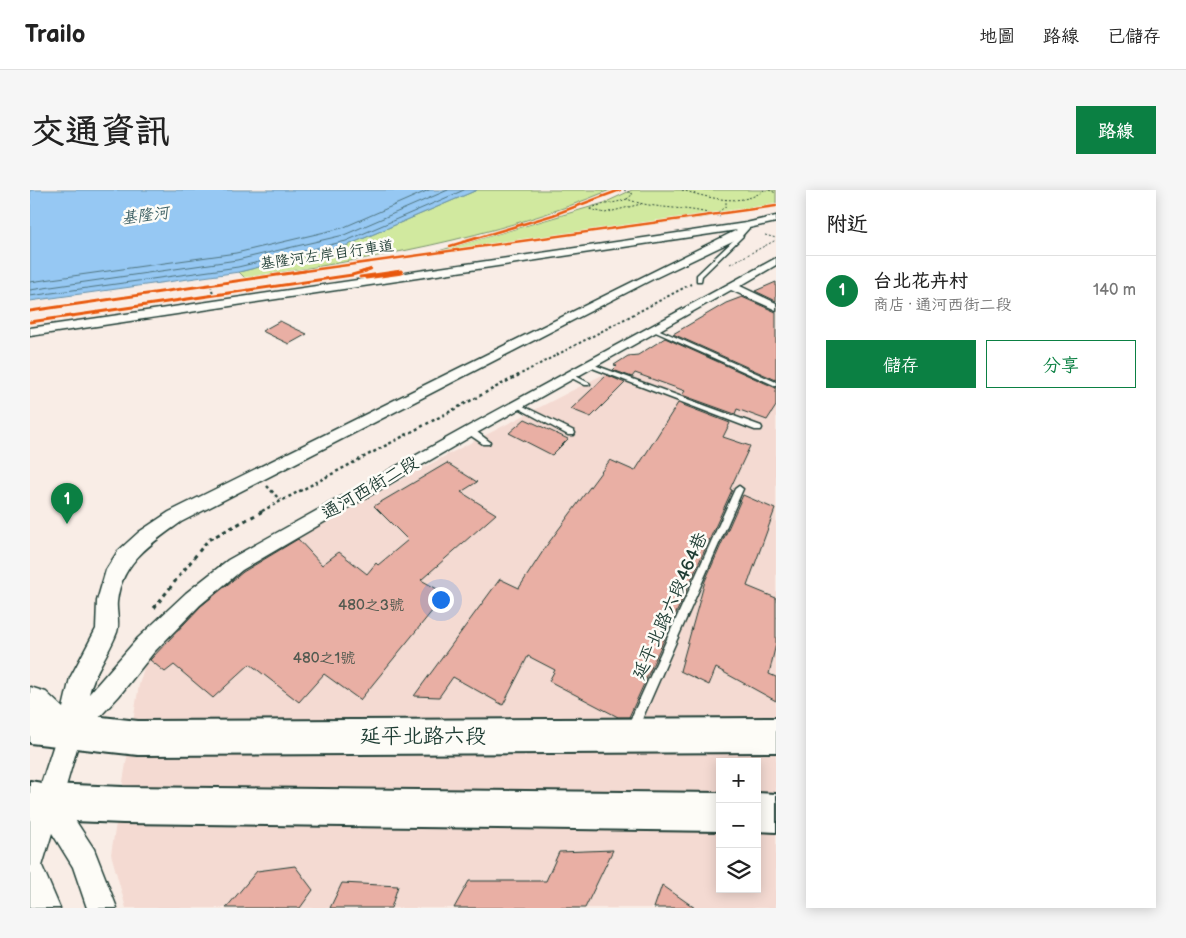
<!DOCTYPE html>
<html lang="zh-TW">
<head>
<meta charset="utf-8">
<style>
  :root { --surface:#fff; --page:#f6f6f6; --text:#222; --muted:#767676; --line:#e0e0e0; --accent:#0b8043 }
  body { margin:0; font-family:"Balsamiq Sans","LXGW WenKai TC",sans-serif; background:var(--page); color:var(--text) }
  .controls { position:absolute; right:15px; bottom:15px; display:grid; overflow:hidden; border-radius:0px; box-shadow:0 2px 12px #0003 }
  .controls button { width:45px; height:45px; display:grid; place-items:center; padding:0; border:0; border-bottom:1px solid var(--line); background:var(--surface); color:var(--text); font:25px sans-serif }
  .you { position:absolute; left:410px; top:409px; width:18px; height:18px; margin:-12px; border:4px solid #fff; border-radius:50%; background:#1a73e8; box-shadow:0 0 0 8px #1a73e833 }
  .badge { display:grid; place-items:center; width:32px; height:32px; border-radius:50%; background:var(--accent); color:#fff; font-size:16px; font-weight:700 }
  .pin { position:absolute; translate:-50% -41px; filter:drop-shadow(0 1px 2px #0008) }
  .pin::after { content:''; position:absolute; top:26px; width:18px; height:15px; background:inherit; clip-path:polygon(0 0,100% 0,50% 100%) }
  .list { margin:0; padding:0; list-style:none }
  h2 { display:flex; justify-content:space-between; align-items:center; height:65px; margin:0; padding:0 20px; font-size:21px }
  h2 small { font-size:16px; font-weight:400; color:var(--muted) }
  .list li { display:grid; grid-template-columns:32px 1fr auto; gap:15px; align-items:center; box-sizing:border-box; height:70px; padding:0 20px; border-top:1px solid var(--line) }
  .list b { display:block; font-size:19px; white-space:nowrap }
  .list p { margin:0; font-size:16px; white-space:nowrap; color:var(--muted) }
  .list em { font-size:16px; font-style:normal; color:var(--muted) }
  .actions { display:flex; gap:10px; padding:15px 20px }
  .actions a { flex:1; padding:11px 0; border:1px solid var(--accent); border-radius:0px; text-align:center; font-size:18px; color:var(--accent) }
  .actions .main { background:var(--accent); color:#fff }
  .icon { flex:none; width:28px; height:28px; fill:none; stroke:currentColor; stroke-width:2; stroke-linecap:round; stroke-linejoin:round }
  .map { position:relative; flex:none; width:746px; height:718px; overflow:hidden; border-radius:0px }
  header { display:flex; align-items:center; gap:30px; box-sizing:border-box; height:70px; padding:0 25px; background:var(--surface); border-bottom:1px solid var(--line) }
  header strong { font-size:24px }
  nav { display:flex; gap:28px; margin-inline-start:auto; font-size:18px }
  .intro { display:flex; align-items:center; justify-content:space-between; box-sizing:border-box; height:120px; padding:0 30px }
  h1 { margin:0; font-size:35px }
  .button { padding:12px 22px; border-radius:0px; background:var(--accent); color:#fff; font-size:18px; font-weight:700 }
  main { display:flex; gap:30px; padding:0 30px }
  aside { flex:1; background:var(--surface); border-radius:0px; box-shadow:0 2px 12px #0003 }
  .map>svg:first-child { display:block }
  .built { fill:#f4dad2; fill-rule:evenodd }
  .green { fill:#d1e99f; stroke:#78936a }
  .water { fill:#96c8f3; stroke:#6690a7 }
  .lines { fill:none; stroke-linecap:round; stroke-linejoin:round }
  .shore { stroke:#4f7580; stroke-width:1 }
  .building { fill:#e9afa4; stroke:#1f3d34 }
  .lane-casing { stroke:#1f3d34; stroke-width:3 }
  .street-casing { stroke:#1f3d34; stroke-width:3 }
  .secondary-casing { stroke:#1f3d34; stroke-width:4 }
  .path-far3 { stroke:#1f3d34; stroke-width:1; stroke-dasharray:2 2; stroke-linecap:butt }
  .path-far2 { stroke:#1f3d34; stroke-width:2; stroke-dasharray:2.5 2.5; stroke-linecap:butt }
  .path-far1 { stroke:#1f3d34; stroke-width:2.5; stroke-dasharray:3 3; stroke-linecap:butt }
  .path { stroke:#1f3d34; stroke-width:3; stroke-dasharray:4 4; stroke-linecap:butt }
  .lane { fill:#fdfcf7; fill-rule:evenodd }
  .street { fill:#fdfcf7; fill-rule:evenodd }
  .secondary { fill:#fdfcf7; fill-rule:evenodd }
  .cycleway-far1-casing { stroke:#fdfcf7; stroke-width:4 }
  .cycleway-casing { stroke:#fdfcf7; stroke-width:5 }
  .cycleway-far1 { stroke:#e8590c; stroke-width:2.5 }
  .cycleway { stroke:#e8590c; stroke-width:3 }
  .labels { text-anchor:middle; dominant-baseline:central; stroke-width:5; stroke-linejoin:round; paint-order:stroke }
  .far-street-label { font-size:15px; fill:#1f3d34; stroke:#fdfcf7 }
  .number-label { font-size:15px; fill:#525a50 }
  .far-water-label { font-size:16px; font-style:italic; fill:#3d6064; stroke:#fdfcf7 }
  .street-label { font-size:18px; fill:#1f3d34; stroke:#fdfcf7 }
  .near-street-label { font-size:21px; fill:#1f3d34; stroke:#fdfcf7 }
</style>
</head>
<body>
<header>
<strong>Trailo</strong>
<nav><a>地圖</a><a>路線</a><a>已儲存</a></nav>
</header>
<div class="intro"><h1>交通資訊</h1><a class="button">路線</a></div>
<main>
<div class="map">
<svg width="746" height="718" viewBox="0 0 746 718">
  <rect width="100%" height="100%" fill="#f9ede6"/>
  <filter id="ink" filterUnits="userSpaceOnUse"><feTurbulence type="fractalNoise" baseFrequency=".02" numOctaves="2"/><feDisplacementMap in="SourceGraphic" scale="10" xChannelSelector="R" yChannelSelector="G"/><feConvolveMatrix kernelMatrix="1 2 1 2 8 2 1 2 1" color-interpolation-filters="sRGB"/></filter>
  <g filter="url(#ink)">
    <!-- built -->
    <path class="built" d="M713,104l33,15v599h-650l-15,-54 28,-169 8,-28 65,-66 62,-42 173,-94 161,-83zM690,572h37v127h-37z"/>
    <!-- green -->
    <g class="green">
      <path d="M447,0h133c-117,49 -241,69 -365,88l-6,-6 109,-27z"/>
      <path d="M602,0h144v15l-70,12 -278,37 176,-51z"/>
    </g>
    <!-- water -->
    <path class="water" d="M0,0h447l-129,55 -109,27 -209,29z"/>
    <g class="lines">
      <!-- shore -->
      <g class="shore">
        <path d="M0,92l206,-29 106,-25 87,-38"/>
        <path d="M0,100l207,-30 107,-25 104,-45"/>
        <path d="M0,106l208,-29 108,-26 118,-51"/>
      </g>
    </g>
    <!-- building -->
    <g class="building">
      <path d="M746,92v19l-21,-10z"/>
      <path d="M712,107l34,15v68l-103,-46 53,-31z"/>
      <path d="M250,131l14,7 13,6 -18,10 -27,-13z"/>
      <path d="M635,148l111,50v18l-9,14 -30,-11 -2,5 -53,-19 3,-4 -50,-18 -3,4 -19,-7 4,-4 -3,-1 14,-9 10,-1z"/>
      <path d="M577,185l18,8 -34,34 -20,-8z"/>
      <path d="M648,213l52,20 -7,14 27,9 -20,43 2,1 -103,227h-11l-69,-36 6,-11 -27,-14 -25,49 -50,-28 -14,20 -25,-1 86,-117 19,9 28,-43 63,-85 25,11z"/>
      <path d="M495,229l11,5 32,15 -16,16 -43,-22z"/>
      <path d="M417,273l30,19 -16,10 35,22 -75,66 25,14 -86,106 -36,-26 -25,28 -49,-38 -37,34 -39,-33 -9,7 -15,-12 51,-54 42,-34 55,-33 24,26 17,-13 28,22 9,-11 2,2 30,-25 -34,-34z"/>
      <path d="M713,305l32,14 -28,77 29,12v46l-7,30 7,3v24l-60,-33 -7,17 -29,-14 25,-90z"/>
      <path d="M583,660l-28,58h-131l15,-27h77l13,-29z"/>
      <path d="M265,676l18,24 -13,18h-74l31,-37z"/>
      <path d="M312,693l56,3 -7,22h-61z"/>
      <path d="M632,695l33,23h-41z"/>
    </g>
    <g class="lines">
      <defs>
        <g id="lane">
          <path d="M706,44l7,2 -41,40 -1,5h-4v-6l41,-39z"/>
          <path d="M623,137l123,55v4l-125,-56 -1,-1z"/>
          <path d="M559,173l172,63 1,2 -1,2h-6l-168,-64v-2z"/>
          <path d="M540,183l19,10 1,1 -1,1h-4l-17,-9v-2z"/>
          <path d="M487,213l57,28 1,2 -1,2h-6l-53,-29v-2z"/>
          <path d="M437,239h6l17,13 -1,2h-6l-16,-11z"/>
          <path d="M709,296l4,3 -107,244 -4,2 -4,-2 -2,-4 2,-4 107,-236z"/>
        </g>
        <path id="street" d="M746,26v6l-27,6 -8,9 -88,42 -472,243c-29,21 -60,40 -64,80 -1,9 3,21 0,30 -8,22 -23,39 -28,62l49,-56 48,-45 42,-33 237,-132 311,-170v7l-36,21 36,17v7l-45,-20 -256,144 -233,136 -42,35 -46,47 -35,44 -39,42 -18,62 32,49 23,59h-30l-14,-41 -21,-34 -10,33 18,42h-30v-90l27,-83 -27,-26v-22l16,5 17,16 7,-30 26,-49 1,-28 9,-31 12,-19 21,-19 30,-20 568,-282 -707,106v-8l716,-105z"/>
        <g id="secondary">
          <path d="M0,519l108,12 638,-3v34l-638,3 -108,-12z"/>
          <path d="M0,591l18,3 75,3 597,6v38l-597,-8 -75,-3 -18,-3z"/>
          <path d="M727,603l19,1v38l-19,-1z"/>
        </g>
      </defs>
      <!-- lane casing -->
      <use href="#lane" class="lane-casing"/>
      <!-- street casing -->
      <use href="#street" class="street-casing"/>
      <!-- secondary casing -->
      <use href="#secondary" class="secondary-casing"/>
      <!-- path-far3 -->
      <g class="path-far3">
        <path d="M594,0l9,4 -6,5c30,12 63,6 93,18"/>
        <path d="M652,0c23,7 61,18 82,0"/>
        <path d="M739,0l7,3"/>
        <path d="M597,9c-13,5 -25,4 -38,10l16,4 36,-9"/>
        <path d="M685,25l11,-9v-7"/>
        <path d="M735,45l11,3"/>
        <path d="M700,74l46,-24"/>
      </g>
      <!-- path-far2 -->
      <g class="path-far2">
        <path d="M181,95l2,9"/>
        <path d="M487,186l174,-92"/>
      </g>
      <!-- path-far1 -->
      <g class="path-far1">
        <path d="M237,296l13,14"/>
        <path d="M232,321l257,-136"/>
      </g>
      <!-- path -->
      <path class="path" d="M124,418l54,-68 57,-30"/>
      <!-- lane -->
      <use href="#lane" class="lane"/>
      <!-- street -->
      <use href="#street" class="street"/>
      <!-- secondary -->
      <use href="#secondary" class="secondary"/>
      <defs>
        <g id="cycleway-far1">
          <path d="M420,56l103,-31 67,-25"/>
          <path d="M267,82l479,-66"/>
          <path d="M332,82l9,-3"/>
          <path d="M365,82h6"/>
        </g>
        <g id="cycleway">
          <path d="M330,87l41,-6 1,2 -36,5"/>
          <path d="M0,121l275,-40"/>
          <path d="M0,132l322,-47 14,-4"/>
        </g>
      </defs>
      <!-- cycleway-far1 casing -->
      <use href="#cycleway-far1" class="cycleway-far1-casing"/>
      <!-- cycleway casing -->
      <use href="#cycleway" class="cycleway-casing"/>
      <!-- cycleway-far1 -->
      <use href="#cycleway-far1" class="cycleway-far1"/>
      <!-- cycleway -->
      <use href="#cycleway" class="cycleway"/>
    </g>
  </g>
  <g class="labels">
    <!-- far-street labels -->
    <g class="far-street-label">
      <text transform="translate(297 65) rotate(-8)">基隆河左岸自行車道</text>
    </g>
    <!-- number labels -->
    <g class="number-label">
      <text x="341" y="415">480之3號</text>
      <text x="294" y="468">480之1號</text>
    </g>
    <!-- far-water labels -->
    <g class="far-water-label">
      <text transform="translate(115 26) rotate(-7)">基隆河</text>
    </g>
    <!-- street labels -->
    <g class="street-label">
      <text transform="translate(340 298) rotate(-30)">通河西街二段</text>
      <text transform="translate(640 416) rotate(-66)">延平北路六段464巷</text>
    </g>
    <!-- near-street labels -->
    <g class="near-street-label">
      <text x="393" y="546">延平北路六段</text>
    </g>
  </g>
</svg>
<div class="controls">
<button>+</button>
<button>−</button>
<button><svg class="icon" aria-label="layers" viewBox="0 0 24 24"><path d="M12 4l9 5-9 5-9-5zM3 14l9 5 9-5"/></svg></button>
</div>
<div class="you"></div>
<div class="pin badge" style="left:37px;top:334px">1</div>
</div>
<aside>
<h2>附近<small></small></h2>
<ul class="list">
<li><span class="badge">1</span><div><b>台北花卉村</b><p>商店 · 通河西街二段</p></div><em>140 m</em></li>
</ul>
<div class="actions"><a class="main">儲存</a><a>分享</a></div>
</aside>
</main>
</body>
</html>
